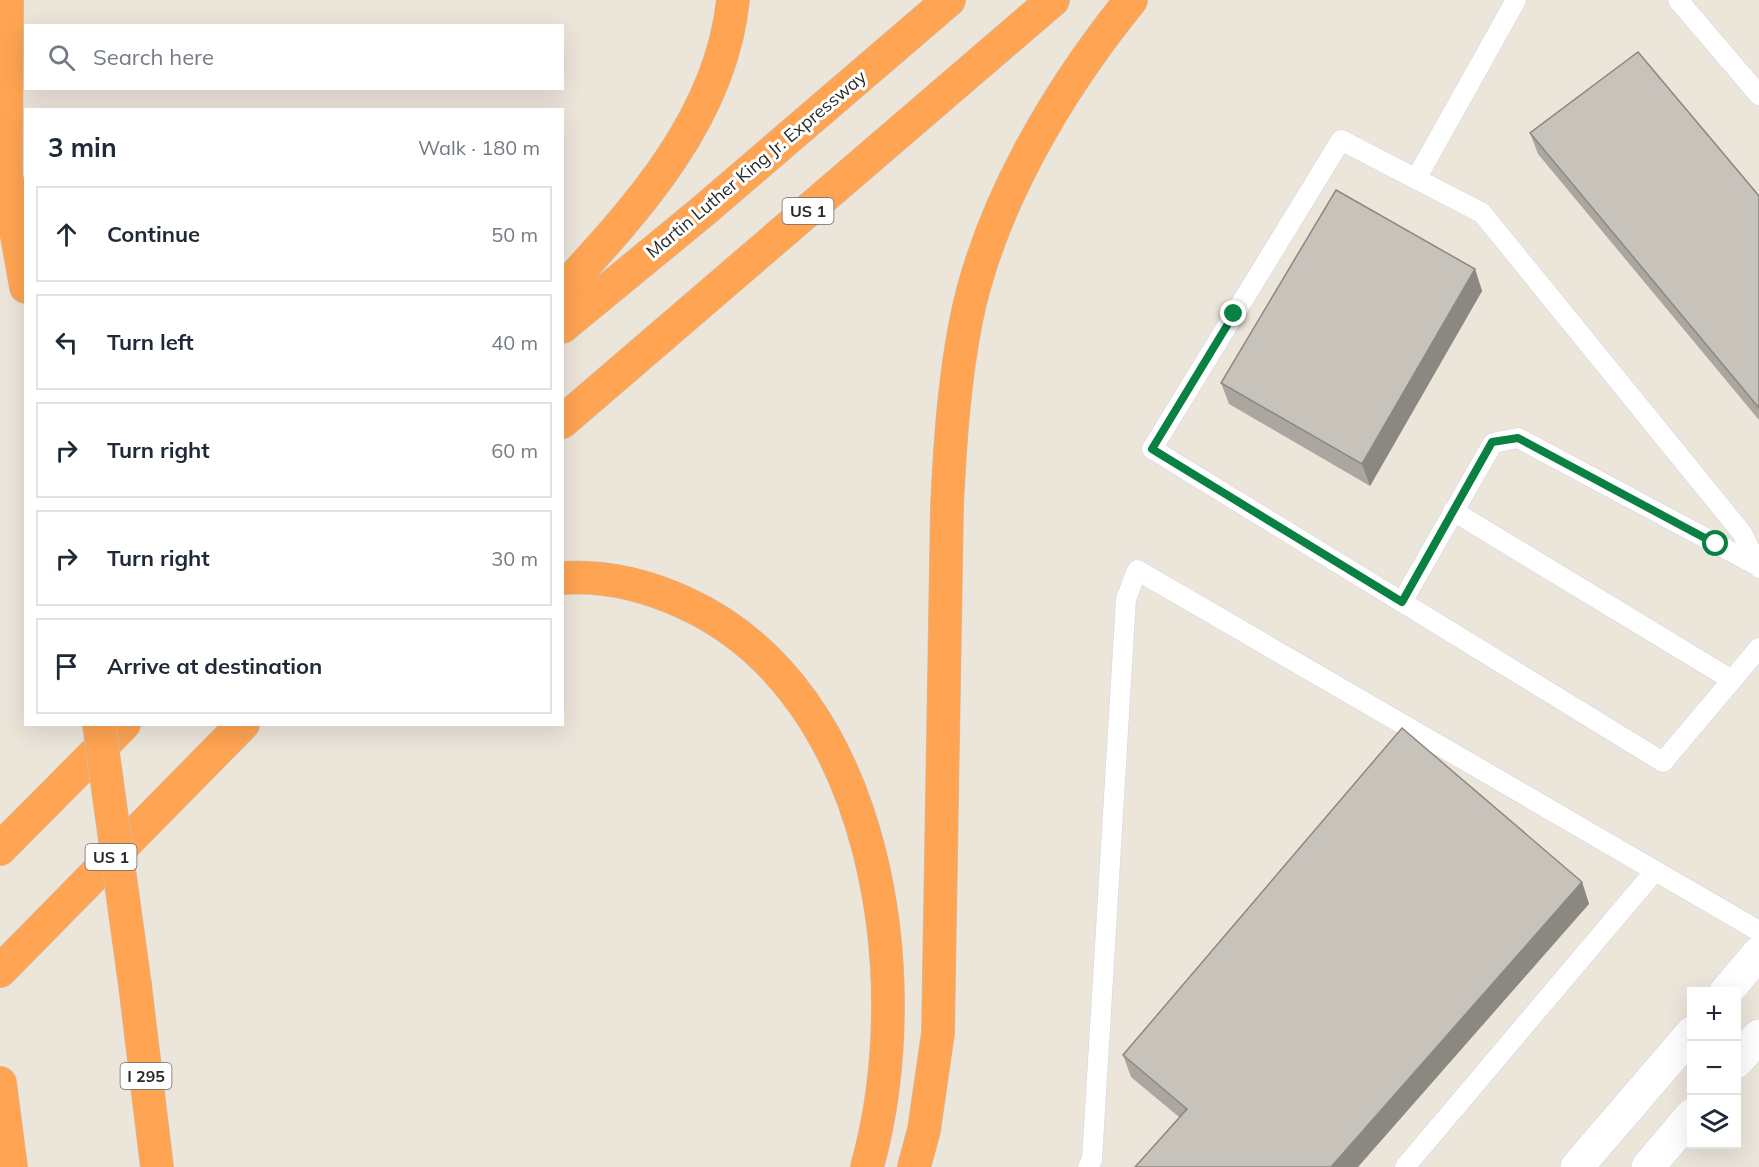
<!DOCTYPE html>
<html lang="en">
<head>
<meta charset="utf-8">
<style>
  :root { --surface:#fff; --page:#f2f2f3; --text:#1f2937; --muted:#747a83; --line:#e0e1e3 }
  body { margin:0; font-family:Mulish,sans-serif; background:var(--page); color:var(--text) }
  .controls { position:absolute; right:18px; bottom:18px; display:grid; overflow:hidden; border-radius:0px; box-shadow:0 6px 24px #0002 }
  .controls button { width:54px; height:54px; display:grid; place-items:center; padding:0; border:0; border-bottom:2px solid var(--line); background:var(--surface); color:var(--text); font:30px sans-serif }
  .stop { position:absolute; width:18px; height:18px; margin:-14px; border:4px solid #0b8043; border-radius:50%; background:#fff }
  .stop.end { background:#0b8043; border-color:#fff; box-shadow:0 2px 6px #0008 }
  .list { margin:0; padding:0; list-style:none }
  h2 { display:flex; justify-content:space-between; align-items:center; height:78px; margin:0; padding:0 24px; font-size:26px }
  h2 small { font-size:20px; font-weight:400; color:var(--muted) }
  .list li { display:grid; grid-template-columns:39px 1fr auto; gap:18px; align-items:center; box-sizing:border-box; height:96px; margin:0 12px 12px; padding:0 12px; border:2px solid var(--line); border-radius:0px }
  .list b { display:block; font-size:22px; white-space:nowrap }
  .list em { font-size:20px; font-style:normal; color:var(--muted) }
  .icon { flex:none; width:33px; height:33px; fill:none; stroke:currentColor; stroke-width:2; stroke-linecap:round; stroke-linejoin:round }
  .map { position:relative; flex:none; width:1759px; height:1167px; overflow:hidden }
  .search { position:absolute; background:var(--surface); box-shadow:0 6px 24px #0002; left:24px; top:24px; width:540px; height:66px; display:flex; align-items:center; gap:15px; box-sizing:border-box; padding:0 21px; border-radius:0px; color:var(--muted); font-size:22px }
  .panel { position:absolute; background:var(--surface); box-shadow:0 6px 24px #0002; left:24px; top:108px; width:540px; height:618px; border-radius:0px }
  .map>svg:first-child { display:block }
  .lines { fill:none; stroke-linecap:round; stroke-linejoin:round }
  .lane-casing { stroke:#d0d2e3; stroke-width:21 }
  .street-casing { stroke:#d0d2e3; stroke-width:34 }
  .highway-casing { stroke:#c7c7c7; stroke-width:34 }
  .lane { stroke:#fff; stroke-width:20 }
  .street { stroke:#fff; stroke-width:33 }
  .highway { stroke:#ffa452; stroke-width:33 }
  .highway-bridge-casing { stroke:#c7c7c7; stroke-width:34; stroke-linecap:butt }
  .highway-bridge { stroke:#ffa452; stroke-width:33 }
  .wall { fill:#aba7a0 }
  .shaded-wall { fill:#8b8882 }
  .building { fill:#c7c2ba; stroke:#8b8882; stroke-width:1.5 }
  .route { stroke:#0b8043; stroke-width:8 }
  .labels { text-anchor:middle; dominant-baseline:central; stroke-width:6; stroke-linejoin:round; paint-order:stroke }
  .shield { fill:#fff; stroke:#696969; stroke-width:1.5 }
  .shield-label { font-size:16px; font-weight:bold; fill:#292929 }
  .street-label { font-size:18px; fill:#292929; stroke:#fff }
</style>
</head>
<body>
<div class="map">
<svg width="1759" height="1167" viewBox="0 0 1759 1167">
  <rect width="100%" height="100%" fill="#ece5da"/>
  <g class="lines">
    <defs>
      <g id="lane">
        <path d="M1678,0l81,95"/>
        <path d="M1416,179l100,-179"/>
        <path d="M1453,511l279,169"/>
        <path d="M1759,568l-17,-35 -260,-320 -141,-73 -189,309 511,313 96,-114"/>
        <path d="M1402,602l91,-159 25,-5 238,127"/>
        <path d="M1088,1167l4,-7 34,-561 11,-29 622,361"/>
        <path d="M1405,1167l250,-296"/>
      </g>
      <g id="street">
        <path d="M1726,992l33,-39"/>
        <path d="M1736,1062l23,-26"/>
        <path d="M1577,1167l115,-134"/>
        <path d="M1648,1167l44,-52"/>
      </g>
      <g id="highway">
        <path d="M7,0l-1,175 20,112"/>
        <path d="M562,290c76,-82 159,-173 171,-290"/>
        <path d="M562,327l140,-115 247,-212"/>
        <path d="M562,422l491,-422"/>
        <path d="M562,578c44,-3 84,7 123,25 195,89 234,379 182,564"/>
        <path d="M0,849l124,-125"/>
        <path d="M0,971l243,-247"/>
        <path d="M135,985l22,182"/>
        <path d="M0,1083l11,84"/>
        <path d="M914,1167l10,-37 14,-97 9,-527c3,-62 7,-124 19,-185 23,-115 92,-231 165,-321"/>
      </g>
    </defs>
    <!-- lane casing -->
    <use href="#lane" class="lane-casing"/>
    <!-- street casing -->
    <use href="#street" class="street-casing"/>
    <!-- highway casing -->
    <use href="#highway" class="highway-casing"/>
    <!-- lane -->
    <use href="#lane" class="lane"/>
    <!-- street -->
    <use href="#street" class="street"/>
    <!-- highway -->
    <use href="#highway" class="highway"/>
    <defs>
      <path id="highway-bridge" d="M99,724l36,261"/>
    </defs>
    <!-- highway-bridge casing -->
    <use href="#highway-bridge" class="highway-bridge-casing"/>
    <!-- highway-bridge -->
    <use href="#highway-bridge" class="highway-bridge"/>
  </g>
  <!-- wall -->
  <g class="wall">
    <path d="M1530,133l229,63v224l-221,-266z"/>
    <path d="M1475,269l7,22 -112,195 -141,-82 -8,-21z"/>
    <path d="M1582,882l7,22 -410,213 -48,-40 -8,-22z"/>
  </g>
  <!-- shaded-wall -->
  <g class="shaded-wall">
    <path d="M1475,269l7,22 -112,195 -8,-22z"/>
    <path d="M1582,882l7,22 -231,263h-27z"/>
  </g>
  <!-- building -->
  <g class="building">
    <path d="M1638,52l121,144v212l-229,-275z"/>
    <path d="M1336,190l139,79 -113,195 -141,-81z"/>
    <path d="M1402,728l180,154 -251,285h-196l52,-58 -64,-54z"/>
  </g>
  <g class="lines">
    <!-- route -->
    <path class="route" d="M1234,314l-82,135 250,153 90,-160 26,-4 198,106"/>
  </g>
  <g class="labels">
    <!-- shield labels -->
    <g class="shield">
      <rect x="782.5" y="198" width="51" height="26" rx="4.5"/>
      <rect x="85.5" y="844" width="51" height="26" rx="4.5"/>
      <rect x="120.5" y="1063" width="51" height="26" rx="4.5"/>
    </g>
    <g class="shield-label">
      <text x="808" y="211">US 1</text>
      <text x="111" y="857">US 1</text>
      <text x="146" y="1076">I 295</text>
    </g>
    <!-- street labels -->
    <g class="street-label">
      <text transform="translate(756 164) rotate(-40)">Martin Luther King Jr. Expressway</text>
    </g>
  </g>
</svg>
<div class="controls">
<button>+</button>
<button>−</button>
<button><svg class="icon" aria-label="layers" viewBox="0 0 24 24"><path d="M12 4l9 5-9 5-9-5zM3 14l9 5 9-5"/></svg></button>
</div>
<div class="stop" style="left:1716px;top:544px"></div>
<div class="stop end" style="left:1234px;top:314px"></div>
<div class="search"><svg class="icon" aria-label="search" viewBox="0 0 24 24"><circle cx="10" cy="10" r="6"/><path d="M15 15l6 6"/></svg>Search here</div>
<section class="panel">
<h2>3 min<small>Walk · 180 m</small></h2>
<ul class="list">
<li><svg class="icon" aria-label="ahead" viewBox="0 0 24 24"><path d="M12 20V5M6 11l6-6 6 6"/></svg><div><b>Continue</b></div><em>50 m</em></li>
<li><svg class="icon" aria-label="left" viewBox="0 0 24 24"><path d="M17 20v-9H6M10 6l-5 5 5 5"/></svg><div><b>Turn left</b></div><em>40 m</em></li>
<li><svg class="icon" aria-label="right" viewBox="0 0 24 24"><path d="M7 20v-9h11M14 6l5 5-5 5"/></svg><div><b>Turn right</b></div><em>60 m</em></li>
<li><svg class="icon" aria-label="right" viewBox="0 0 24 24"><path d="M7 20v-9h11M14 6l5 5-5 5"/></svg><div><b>Turn right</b></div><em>30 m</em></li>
<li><svg class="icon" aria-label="arrive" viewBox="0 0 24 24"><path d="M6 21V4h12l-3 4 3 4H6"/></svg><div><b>Arrive at destination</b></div></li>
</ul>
</section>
</div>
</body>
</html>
